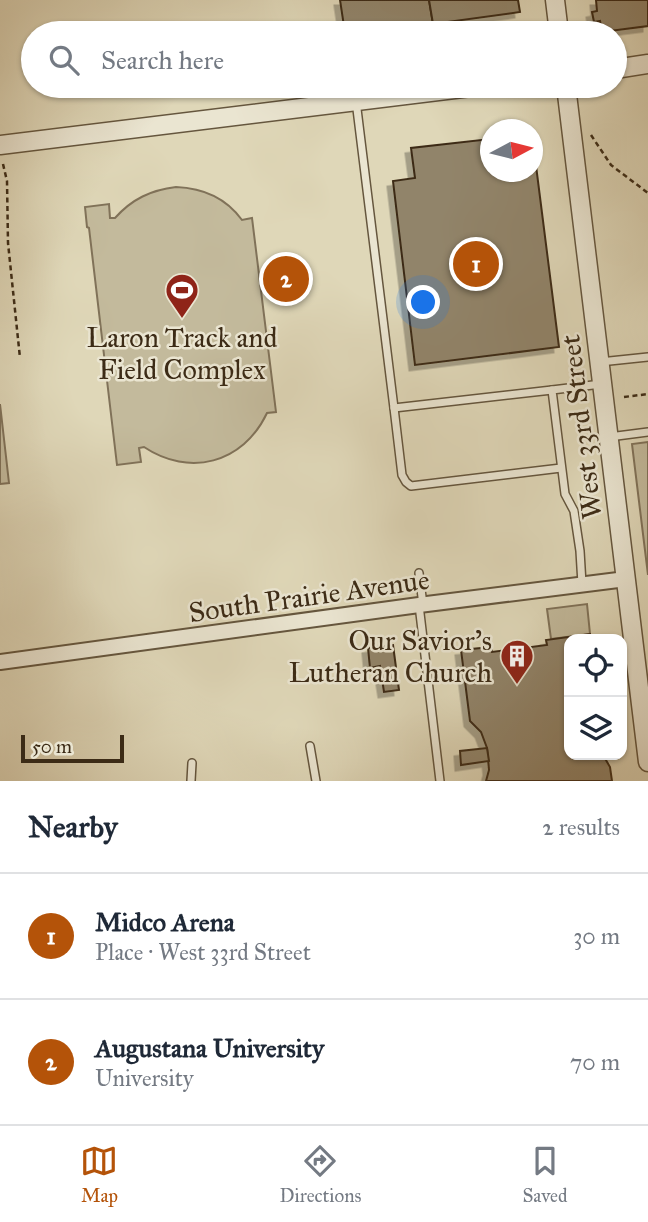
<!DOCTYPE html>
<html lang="en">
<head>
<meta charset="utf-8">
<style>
  :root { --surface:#fff; --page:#f2f2f3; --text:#1f2937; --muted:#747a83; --line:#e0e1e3; --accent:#b45309 }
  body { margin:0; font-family:"IM FELL Great Primer",serif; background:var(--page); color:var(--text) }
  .controls { position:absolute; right:21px; bottom:21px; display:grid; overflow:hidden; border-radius:14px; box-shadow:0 2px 5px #0004 }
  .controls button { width:63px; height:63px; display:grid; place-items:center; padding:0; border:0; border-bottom:2px solid var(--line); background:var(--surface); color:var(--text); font:35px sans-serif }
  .compass { position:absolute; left:480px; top:119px; width:63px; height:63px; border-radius:50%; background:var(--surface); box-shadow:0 2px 5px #0004; rotate:83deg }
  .scale { position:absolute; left:21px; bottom:18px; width:103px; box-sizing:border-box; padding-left:7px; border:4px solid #3c2b16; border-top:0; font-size:19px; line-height:24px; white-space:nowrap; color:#3c2b16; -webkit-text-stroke:5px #eae5d1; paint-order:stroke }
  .you { position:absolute; left:424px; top:303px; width:24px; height:24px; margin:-18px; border:5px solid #fff; border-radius:50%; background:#1a73e8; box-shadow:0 0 0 10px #1a73e833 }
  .badge { display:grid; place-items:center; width:46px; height:46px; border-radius:50%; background:var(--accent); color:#fff; font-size:23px; font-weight:700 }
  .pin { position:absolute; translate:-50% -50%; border:4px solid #fff; box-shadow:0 2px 7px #0006 }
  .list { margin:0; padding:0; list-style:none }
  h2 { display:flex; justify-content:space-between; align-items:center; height:91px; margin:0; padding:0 28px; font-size:30px }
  h2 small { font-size:23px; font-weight:400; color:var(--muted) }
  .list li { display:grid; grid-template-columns:46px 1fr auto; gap:21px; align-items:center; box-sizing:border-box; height:126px; padding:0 28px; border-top:2px solid var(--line) }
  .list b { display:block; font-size:26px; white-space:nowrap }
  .list p { margin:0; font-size:23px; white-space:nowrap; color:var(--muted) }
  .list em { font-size:23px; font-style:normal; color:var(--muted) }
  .icon { flex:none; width:38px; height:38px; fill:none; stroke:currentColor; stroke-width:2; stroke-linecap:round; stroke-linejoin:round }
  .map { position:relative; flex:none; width:648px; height:781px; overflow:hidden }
  .search { position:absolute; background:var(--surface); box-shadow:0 2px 5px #0004; left:21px; right:21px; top:21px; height:77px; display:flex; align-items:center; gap:18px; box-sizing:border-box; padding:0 24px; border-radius:38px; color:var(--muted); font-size:26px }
  .sheet { height:343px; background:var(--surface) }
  nav { display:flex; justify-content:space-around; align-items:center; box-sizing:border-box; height:98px; border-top:2px solid var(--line); background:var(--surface); font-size:19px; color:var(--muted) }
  nav a { display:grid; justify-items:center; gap:4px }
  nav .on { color:var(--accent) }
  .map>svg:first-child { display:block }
  .green { fill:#c3ba9c; stroke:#807259; stroke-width:2 }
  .building { fill:#91846a; stroke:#3c2b16; stroke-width:2; filter:url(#shadow) }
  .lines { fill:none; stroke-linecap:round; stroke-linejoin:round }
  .service-casing { stroke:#65563e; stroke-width:10 }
  .minor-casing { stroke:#65563e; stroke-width:18 }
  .tertiary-casing { stroke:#65563e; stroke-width:21 }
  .path { stroke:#3c2b16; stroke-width:2.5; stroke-dasharray:5 3.5; stroke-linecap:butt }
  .service { stroke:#eae5d1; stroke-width:7 }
  .minor { stroke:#eae5d1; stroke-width:14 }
  .tertiary { stroke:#eae5d1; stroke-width:18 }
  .labels { text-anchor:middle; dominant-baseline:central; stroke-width:5; stroke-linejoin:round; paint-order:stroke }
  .poi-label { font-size:28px; fill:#3c2b16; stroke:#eae5d1 }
  .street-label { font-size:28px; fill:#3c2b16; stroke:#eae5d1 }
</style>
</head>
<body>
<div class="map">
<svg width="648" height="781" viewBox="0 0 648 781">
  <defs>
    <filter id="shadow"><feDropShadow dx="-5.5" dy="5.5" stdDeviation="0" flood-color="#0004"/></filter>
  </defs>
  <rect width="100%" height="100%" fill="#dfd7b8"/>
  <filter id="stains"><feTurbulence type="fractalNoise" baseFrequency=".00286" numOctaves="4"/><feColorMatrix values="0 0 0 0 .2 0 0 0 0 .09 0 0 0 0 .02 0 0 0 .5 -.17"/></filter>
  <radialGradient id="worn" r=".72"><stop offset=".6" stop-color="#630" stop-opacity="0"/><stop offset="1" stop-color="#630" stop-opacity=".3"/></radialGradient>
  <!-- green -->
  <g class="green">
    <path d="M176,187c27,1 50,11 66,33l10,-2 24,194 -9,1c-24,51 -78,64 -123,34l-5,1 2,14 -24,3 -28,-237 -2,-1 -2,-20 24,-3 1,14h5c17,-19 36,-28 61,-31z"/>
    <path d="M0,404l9,79 -9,1z"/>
    <path d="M648,442v133l-16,-131z"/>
    <path d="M587,604l3,30 -39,5 -4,-30z"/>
  </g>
  <!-- building -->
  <g class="building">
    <path d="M340,0h89l4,24 -68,9h-20z"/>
    <path d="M429,0h89l2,12 -87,12z"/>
    <path d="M596,0h52v26l-46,6 -2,-11 -6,1 -2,-10 5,-1z"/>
    <path d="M532,134l27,213 -144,18 -22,-184 22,-3 -4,-30 79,-9v33h42z"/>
    <path d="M590,634l1,5h-22v116h34l7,12 2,14h-126l3,-11 -2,-22 -6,-16 -11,-11 -9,-71 30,-3 1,5 55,-7 -1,-5z"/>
    <path d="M393,645l6,45 -15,2 -4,-26 -10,2 -2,-20z"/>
    <path d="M487,748l2,13 -28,4 -1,-14z"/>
  </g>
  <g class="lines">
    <defs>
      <g id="service">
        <path d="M356,101l38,307 158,-18"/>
        <path d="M600,362l48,-5"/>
        <path d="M394,408l8,67 4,7 5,4 150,-18"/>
        <path d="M609,437l39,-5"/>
        <path d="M419,573l4,32"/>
        <path d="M582,584l-2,-33 -6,-40 -9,-17 -13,-104 49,-6"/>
        <path d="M419,605l21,176"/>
        <path d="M310,746l6,35"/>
        <path d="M191,781l1,-18"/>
      </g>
      <path id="minor" d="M0,662l419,-57 207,-26"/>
      <g id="tertiary">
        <path d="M555,0l4,33"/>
        <path d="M615,69l33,-5"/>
        <path d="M566,86l82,676"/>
        <path d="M0,145l479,-59"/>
      </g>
    </defs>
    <!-- service casing -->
    <use href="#service" class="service-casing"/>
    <!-- minor casing -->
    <use href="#minor" class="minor-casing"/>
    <!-- tertiary casing -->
    <use href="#tertiary" class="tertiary-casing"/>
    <!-- path -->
    <g class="path">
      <path d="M591,135l20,30 37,28"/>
      <path d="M3,164l4,17 1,62 12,115"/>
      <path d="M624,397l24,-3"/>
    </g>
    <!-- service -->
    <use href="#service" class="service"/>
    <!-- minor -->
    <use href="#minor" class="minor"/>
    <!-- tertiary -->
    <use href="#tertiary" class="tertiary"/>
  </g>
  <!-- icons -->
  <defs>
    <symbol id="stadium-pin" viewBox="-11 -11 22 30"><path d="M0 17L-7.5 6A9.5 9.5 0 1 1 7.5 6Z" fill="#8f2418" stroke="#eae5d1"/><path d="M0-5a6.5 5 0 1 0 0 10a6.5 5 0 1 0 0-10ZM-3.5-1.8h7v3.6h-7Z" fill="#fff"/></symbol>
    <symbol id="building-pin" viewBox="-11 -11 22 30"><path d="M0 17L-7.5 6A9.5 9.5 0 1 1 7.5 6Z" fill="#8f2418" stroke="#eae5d1"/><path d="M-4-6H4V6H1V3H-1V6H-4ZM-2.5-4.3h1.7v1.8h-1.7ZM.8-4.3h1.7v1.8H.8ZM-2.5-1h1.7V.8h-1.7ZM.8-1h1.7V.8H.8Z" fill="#fff"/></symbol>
  </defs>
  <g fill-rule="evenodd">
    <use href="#stadium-pin" x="163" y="271" width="38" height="52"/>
    <use href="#building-pin" x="498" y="637" width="38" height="52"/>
  </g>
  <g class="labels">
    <!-- poi labels -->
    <g class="poi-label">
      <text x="182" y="337">Laron Track and<tspan x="182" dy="32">Field Complex</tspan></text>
      <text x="492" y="640" text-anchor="end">Our Savior's<tspan x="492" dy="32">Lutheran Church</tspan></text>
    </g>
    <!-- street labels -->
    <g class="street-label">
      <text transform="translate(581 427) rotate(-97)">West 33rd Street</text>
      <text transform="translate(309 596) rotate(-8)">South Prairie Avenue</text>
    </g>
  </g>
  <rect width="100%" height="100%" filter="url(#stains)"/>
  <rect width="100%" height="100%" fill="url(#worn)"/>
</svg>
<div class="controls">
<button><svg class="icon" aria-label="locate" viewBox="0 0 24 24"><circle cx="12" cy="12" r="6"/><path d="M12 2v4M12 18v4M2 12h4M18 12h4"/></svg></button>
<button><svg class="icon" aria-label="layers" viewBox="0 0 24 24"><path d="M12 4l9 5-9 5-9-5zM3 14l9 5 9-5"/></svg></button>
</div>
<svg class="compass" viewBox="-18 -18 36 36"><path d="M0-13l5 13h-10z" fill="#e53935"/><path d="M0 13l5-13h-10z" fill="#747a83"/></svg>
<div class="scale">50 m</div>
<div class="you"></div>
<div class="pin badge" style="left:476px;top:264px">1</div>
<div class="pin badge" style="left:286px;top:279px">2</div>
<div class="search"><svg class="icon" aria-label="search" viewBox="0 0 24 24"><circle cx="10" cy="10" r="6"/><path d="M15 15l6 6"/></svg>Search here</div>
</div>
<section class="sheet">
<h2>Nearby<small>2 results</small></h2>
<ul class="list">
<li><span class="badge">1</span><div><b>Midco Arena</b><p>Place · West 33rd Street</p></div><em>30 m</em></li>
<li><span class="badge">2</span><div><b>Augustana University</b><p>University</p></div><em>70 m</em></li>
</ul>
</section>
<nav>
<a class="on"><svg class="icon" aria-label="map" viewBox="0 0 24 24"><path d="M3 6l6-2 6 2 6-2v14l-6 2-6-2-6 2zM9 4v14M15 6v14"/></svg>Map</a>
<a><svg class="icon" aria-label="directions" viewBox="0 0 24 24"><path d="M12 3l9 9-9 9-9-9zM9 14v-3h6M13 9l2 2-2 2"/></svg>Directions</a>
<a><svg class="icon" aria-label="saved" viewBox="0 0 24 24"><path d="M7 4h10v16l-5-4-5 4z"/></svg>Saved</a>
</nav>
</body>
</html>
